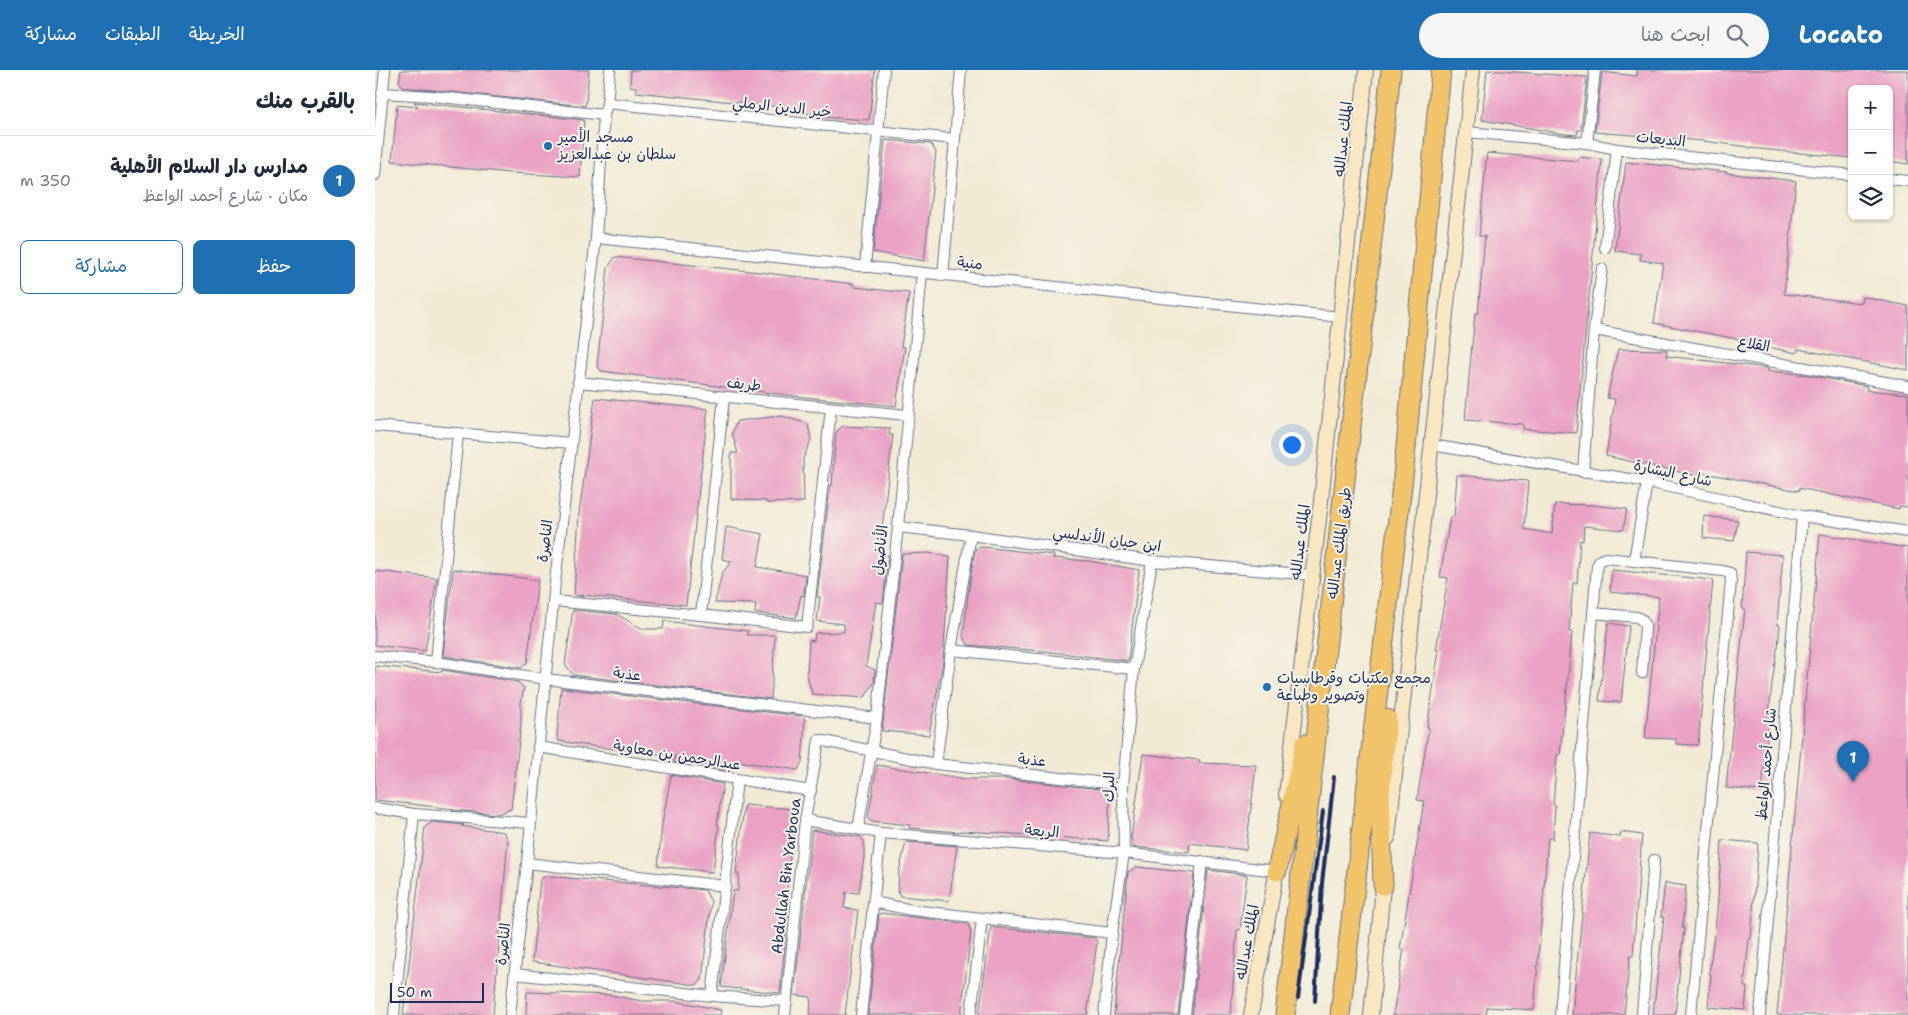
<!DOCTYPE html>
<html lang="ar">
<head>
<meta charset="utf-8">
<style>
  :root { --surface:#fff; --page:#f6f6f7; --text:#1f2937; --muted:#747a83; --line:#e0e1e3; --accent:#1f6fb2 }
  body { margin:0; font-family:"Shantell Sans","Playpen Sans Arabic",sans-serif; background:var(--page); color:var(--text); direction:rtl }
  .controls { position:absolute; right:15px; top:15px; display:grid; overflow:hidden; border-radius:8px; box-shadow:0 1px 4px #0004 }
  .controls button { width:45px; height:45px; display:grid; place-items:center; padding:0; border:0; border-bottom:1px solid var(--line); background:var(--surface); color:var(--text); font:25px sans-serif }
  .scale { position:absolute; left:15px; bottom:12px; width:94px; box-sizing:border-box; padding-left:5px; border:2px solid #1b2f5e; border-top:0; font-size:14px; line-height:18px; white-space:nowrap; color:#1b2f5e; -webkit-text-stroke:4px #f7f3e8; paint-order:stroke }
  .you { position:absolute; left:916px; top:374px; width:18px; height:18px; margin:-12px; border:4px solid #fff; border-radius:50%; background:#1a73e8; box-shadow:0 0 0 8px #1a73e833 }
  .badge { display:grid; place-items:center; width:32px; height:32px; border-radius:50%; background:var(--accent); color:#fff; font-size:16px; font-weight:700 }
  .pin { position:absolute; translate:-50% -41px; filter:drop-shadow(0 1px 2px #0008) }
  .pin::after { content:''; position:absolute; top:26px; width:18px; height:15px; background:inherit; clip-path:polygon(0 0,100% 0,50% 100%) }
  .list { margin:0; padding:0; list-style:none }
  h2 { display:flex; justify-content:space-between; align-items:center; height:65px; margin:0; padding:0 20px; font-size:21px }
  h2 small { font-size:16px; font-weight:400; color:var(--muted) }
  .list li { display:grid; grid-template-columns:32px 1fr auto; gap:15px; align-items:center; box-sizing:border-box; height:90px; padding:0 20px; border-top:1px solid var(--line) }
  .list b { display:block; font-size:19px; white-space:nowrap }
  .list p { margin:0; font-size:16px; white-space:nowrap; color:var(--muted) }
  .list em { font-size:16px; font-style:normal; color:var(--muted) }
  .actions { display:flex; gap:10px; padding:15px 20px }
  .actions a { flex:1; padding:11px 0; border:1px solid var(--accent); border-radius:8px; text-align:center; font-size:18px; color:var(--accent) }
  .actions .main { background:var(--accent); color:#fff }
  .icon { flex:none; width:28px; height:28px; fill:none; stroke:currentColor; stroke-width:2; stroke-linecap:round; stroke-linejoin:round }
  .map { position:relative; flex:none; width:1533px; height:945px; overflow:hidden; direction:ltr }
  header { display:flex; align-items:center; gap:30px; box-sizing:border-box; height:70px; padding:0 25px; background:var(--accent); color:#fff }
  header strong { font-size:24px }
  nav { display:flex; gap:28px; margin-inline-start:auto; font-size:18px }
  .search { width:350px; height:45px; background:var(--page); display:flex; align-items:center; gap:12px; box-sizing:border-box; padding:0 18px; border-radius:28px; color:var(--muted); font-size:19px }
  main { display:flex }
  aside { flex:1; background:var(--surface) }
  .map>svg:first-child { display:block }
  .building { fill:#eaa1c4 }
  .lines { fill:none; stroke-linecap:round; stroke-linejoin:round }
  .street-casing { stroke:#667087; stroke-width:12 }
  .secondary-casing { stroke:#667087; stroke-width:16 }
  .highway-casing { stroke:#667087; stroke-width:21 }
  .street { stroke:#fff; stroke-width:10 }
  .secondary { stroke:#f9e7c3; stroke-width:14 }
  .highway { stroke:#f1c36a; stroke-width:19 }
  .rail { stroke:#1b2f5e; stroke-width:4 }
  .poi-dot { fill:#1f6fb2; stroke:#f7f3e8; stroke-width:2 }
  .labels { text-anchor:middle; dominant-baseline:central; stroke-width:4; stroke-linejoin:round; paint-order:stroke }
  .street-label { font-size:15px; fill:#1b2f5e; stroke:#f7f3e8 }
  .poi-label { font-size:15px; fill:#1b2f5e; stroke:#f7f3e8; text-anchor:start }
</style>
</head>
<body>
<header>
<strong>Locato</strong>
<div class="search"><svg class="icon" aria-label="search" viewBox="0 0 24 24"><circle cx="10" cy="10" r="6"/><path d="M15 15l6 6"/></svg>ابحث هنا</div>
<nav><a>الخريطة</a><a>الطبقات</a><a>مشاركة</a></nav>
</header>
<main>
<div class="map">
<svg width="1533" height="945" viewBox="0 0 1533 945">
  <rect width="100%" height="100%" fill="#f7f3e8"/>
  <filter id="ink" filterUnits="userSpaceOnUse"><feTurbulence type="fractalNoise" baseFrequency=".02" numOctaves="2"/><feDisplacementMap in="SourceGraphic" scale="10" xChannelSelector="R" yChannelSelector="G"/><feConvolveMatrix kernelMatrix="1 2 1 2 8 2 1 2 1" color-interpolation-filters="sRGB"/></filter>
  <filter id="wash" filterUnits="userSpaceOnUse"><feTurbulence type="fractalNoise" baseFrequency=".0096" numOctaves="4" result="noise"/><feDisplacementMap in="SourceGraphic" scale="20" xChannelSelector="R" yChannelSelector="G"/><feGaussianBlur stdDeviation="1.12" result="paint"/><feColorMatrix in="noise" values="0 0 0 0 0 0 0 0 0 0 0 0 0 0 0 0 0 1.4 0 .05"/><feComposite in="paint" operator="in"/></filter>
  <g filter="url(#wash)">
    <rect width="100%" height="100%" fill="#f2ead4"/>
    <g id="blocks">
      <!-- building -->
      <g class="building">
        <path d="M26,0h188l-3,33 -1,3 -182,-19 -4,-6z"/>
        <path d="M256,0h244l-6,50 -48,-3 1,-2 -40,-4v-4l-146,-15v-5l-6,-1z"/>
        <path d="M1112,0l100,7 -6,53h-3l-1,5 -12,-1 -83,-14z"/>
        <path d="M1262,0h271v94l-19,-3v-72h-37v69l-103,-10v-1l-46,-6 -108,-9 7,-60 35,4z"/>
        <path d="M39,32l170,18 -4,57 -70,-4 -118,-12 5,-56 21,2z"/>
        <path d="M510,70l46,4 5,8 -12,109 -51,-9z"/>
        <path d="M1112,83l91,8v-4l24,2 -26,274 -53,-4v-5l-58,-4 10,-107h3l7,-77h-6z"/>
        <path d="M1251,92l102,10 -1,1 69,8 -12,113 78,9 1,-6 45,9v64l-110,-21 -1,4 -44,-9v-2l-99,-19 9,-60 -23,-3 1,-6 -26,-3z"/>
        <path d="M240,187l144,15 95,12v3l55,6 -8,54h4l-9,59 -102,-10 -193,-25 -4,-5 11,-98z"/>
        <path d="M1243,279l49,1 -1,6 94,11 8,1v3l40,4 59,11 -1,4 42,4v113l-9,-1v3l-100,-21v3l-100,-19 -1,4 -92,-20 9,-57 -8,-1z"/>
        <path d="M220,328l113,11 -22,196 -106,-10 4,2 -10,-2 5,-81z"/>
        <path d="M406,346l27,8 3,16 -8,19 1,43 -38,1v-2l-35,-2v-46h7l-6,-20 5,-12z"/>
        <path d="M468,356l47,2 -1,7h4l-14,120h9l-5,48 -7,-1 -10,64 9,4 -1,13 -10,15 -52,-4 -5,-19 2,-35 5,1 1,-8 29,-1v-8l-27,-3 3,-24h-3l11,-93 2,-18h2l4,-54z"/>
        <path d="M1082,405l71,6 -4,48 28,5 3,-30 38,1 34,4 -4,21 -39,-4 -1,15 -3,-1 -3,43h-4l-4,49h3l-3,35 -9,88h-3l-4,49h2l-2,35 -5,-1 -14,172 -47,-3 -1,8h-93l11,-66h-4l24,-148 -7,-1 12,-73h-2l12,-77h-3l12,-72 -8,-1 10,-60h4z"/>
        <path d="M1329,446l34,4 -4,21 -31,-3z"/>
        <path d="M351,457l37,7 -6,33 49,8 -2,21 -3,-1 -5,23 -41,-5 1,-9 -41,-1 7,-30 10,-12 -10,-2z"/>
        <path d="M1445,464l88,14v467h-131z"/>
        <path d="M607,477l72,8 -1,3 36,3 50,9 -11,91 -85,-10 -75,-6 -5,-9 5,-41 7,-46z"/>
        <path d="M1371,482l37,3 -6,69 3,1 -2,23h-1l-5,35 -10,108 -36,-3 19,-179h-3z"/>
        <path d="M554,483l21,4 -7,104 -14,74 -47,-4 20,-177z"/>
        <path d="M78,499l85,11 -11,83 -6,5 -78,-12z"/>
        <path d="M1237,500l101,10 -15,165 -22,-1v-5l-31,-1 14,-141 -49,-5z"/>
        <path d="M0,501l62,7 -12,73 -50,-6z"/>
        <path d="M198,540l43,4 27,15h20l1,-8 84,10 -1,4h28l-4,64 -198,-24 -8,-11z"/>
        <path d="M1233,553l21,3 -8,76 -22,-1z"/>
        <path d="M0,596l67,6v-2l76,12 6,6 -3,14v22l-10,85 -13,5 -46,-4 2,-1 -79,-9z"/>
        <path d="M186,618l241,28 3,3 -3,43 -4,8 -62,-9 -1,2 -9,-1 -1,8 -51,-8 1,-6 -78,-9 -38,-6 -2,-4z"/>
        <path d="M768,684l57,6 -1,3 57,2 -10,85 -56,-7 -1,9 -56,-5 -2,-9z"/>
        <path d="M502,695l89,14h42l102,11 -2,51 -108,-8 -41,-2v1l-50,-4 1,-3 -38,-4 -4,-3z"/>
        <path d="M296,705l52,9 -6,41h2l-6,47 -55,-6 4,-42z"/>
        <path d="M369,735l50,4 -9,104 3,1 -8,79 -59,-6 12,-96h5l1,-17h-3z"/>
        <path d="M57,752l32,3 -3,1 43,6 4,7 -15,176h-90l22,-188z"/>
        <path d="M437,760l49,7 3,5v16l-5,35 -13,-1 -2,16 14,2 -13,105h-35l1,-18 -17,-2z"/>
        <path d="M1246,762l21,3 -9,121h-3l-6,59h-52l18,-182 30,4z"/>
        <path d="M1347,770l36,3 -7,96 -2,-1 -5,49h3l-2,23 -37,-3 3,-33h-2l8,-62z"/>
        <path d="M531,772l51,4 -8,55 -49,-5 -2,-6 1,-18z"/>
        <path d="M762,797l57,6 -16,142h-64l14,-143z"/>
        <path d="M833,800l39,5 -7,55h-3l-6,85h-39z"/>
        <path d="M171,806l159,14 6,12 -9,78 -6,5 -164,-23 8,-83z"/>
        <path d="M1290,813l21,3 -4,42h2l-9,87h-22l11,-98h-3z"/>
        <path d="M506,843l87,11 3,8 -10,83h-93l11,-100z"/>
        <path d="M616,857l104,11 2,4 -10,73h-108z"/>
        <path d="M152,922l84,3 31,6h34l45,9 -1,5h-194z"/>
      </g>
    </g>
  </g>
  <g filter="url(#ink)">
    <use href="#blocks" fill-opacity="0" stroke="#667087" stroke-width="1"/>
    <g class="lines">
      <defs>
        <g id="street">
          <path d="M7,23l50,3 172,19"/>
          <path d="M232,33l347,36"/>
          <path d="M1092,62l120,11 30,6 235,26"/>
          <path d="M1212,73l8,-73"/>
          <path d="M0,105l10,-105"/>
          <path d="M1514,109l19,2"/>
          <path d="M221,168l744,79"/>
          <path d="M1230,178l12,-99"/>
          <path d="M490,197l19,-197"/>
          <path d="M568,206l18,-206"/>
          <path d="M1219,260l8,-61"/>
          <path d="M203,312l329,33"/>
          <path d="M0,356l196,17"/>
          <path d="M1057,375l215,37 155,34 106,16"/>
          <path d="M1208,402l11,-142 314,56"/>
          <path d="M523,457l73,8 181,26 160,14"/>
          <path d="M1259,491l89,10 7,2 1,8 -40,434"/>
          <path d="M178,531l148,14 106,12 24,-219"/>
          <path d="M1218,543l44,4 5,3 3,6 -3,47"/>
          <path d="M326,545l23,-218"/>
          <path d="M576,580l183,19"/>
          <path d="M0,586l61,6 110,17 331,39"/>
          <path d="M61,592l22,-229"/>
          <path d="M163,677l273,44"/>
          <path d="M561,694l15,-114 20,-115"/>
          <path d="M0,738l39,6 116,9"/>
          <path d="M430,750l76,13 243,20 153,18"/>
          <path d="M483,759l19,-111 21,-191 24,-254"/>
          <path d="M152,793l199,23"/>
          <path d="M498,832l39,8 200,23"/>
          <path d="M140,904l197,22 75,5"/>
          <path d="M337,926l25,-216"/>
          <path d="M19,945l20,-201"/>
          <path d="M135,945l17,-152 29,-290 40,-335 8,-123 3,-12 3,-33"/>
          <path d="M410,945l20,-195 14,-80 117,24 187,21"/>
          <path d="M486,945l20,-182"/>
          <path d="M596,945l11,-96"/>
          <path d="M729,945l8,-82 12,-80 -1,-68 11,-116 18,-108"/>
          <path d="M810,945l17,-154"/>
          <path d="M1185,945l37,-449 3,-6 6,-2 28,3 13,-79"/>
          <path d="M1267,945l12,-155"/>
          <path d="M1385,945l42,-499"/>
        </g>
        <g id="secondary">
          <path d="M911,725l34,-284 46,-441"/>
          <path d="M1013,768l85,-768"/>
          <path d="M876,945l27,-152"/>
          <path d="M996,945l13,-139"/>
        </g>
        <g id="highway">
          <path d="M902,801l28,-127"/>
          <path d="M1008,815l-3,-93 7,-73"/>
          <path d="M910,945l106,-945"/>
          <path d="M965,945l64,-547 37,-398"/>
        </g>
      </defs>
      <!-- street casing -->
      <use href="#street" class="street-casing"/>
      <!-- secondary casing -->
      <use href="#secondary" class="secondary-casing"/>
      <!-- highway casing -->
      <use href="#highway" class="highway-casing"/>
      <!-- street -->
      <use href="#street" class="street"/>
      <!-- secondary -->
      <use href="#secondary" class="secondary"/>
      <!-- highway -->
      <use href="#highway" class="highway"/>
      <!-- rail -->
      <g class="rail">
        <path d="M923,928l25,-187"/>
        <path d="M940,931l7,-118 12,-106"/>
      </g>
    </g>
  </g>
  <!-- markers -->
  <g class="poi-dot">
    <circle cx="173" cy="76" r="5"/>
    <circle cx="892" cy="617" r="5"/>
  </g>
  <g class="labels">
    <!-- street labels -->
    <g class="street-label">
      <text transform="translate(407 37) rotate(6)">خير الدين الرملي</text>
      <text transform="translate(968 69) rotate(-84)">الملك عبدالله</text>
      <text transform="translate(1286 69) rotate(6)">البديعات</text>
      <text transform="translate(595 193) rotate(6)">منية</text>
      <text transform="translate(1379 274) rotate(10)">القلاع</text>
      <text transform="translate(369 314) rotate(6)">طريف</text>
      <text transform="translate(1298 403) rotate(12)">شارع البشارة</text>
      <text transform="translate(732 469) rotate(8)">ابن حيان الأندلسي</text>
      <text transform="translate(170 471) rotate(-83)">الناصرة</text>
      <text transform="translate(925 472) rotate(-83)">الملك عبدالله</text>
      <text transform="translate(964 473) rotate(-83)">طريق الملك عبدالله</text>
      <text transform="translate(505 480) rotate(-84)">الأناضول</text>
      <text transform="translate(252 604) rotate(7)">عذبة</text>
      <text transform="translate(302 685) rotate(9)">عبدالرحمن بن معاوية</text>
      <text transform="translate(657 690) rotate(6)">عذبة</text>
      <text transform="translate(1391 694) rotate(-85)">شارع أحمد الواعظ</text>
      <text transform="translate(734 717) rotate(-88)">البرك</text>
      <text transform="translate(667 761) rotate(5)">الريعة</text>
      <text transform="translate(411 806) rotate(-83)">Abdullah Bin Yarboua</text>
      <text transform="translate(872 872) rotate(-80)">الملك عبدالله</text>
      <text transform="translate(128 874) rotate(-84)">الناصرة</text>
    </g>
    <!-- poi labels -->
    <g class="poi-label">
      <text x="183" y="67">ٍمسجد الأمير<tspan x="183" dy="17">سلطان بن عبدالعزيز</tspan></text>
      <text x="902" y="608">مجمع مكتبات وقرطاسيات<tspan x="902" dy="17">وتصوير وطباعة</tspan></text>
    </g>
  </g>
</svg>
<div class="controls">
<button>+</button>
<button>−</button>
<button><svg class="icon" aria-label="layers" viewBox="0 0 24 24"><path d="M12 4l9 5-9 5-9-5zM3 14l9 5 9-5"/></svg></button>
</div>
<div class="scale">50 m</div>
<div class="you"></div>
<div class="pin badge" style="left:1478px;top:712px">1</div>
</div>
<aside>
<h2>بالقرب منك<small></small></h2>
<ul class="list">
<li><span class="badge">1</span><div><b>مدارس دار السلام الأهلية</b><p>مكان · شارع أحمد الواعظ</p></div><em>350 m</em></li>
</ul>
<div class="actions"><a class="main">حفظ</a><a>مشاركة</a></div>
</aside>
</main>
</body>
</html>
